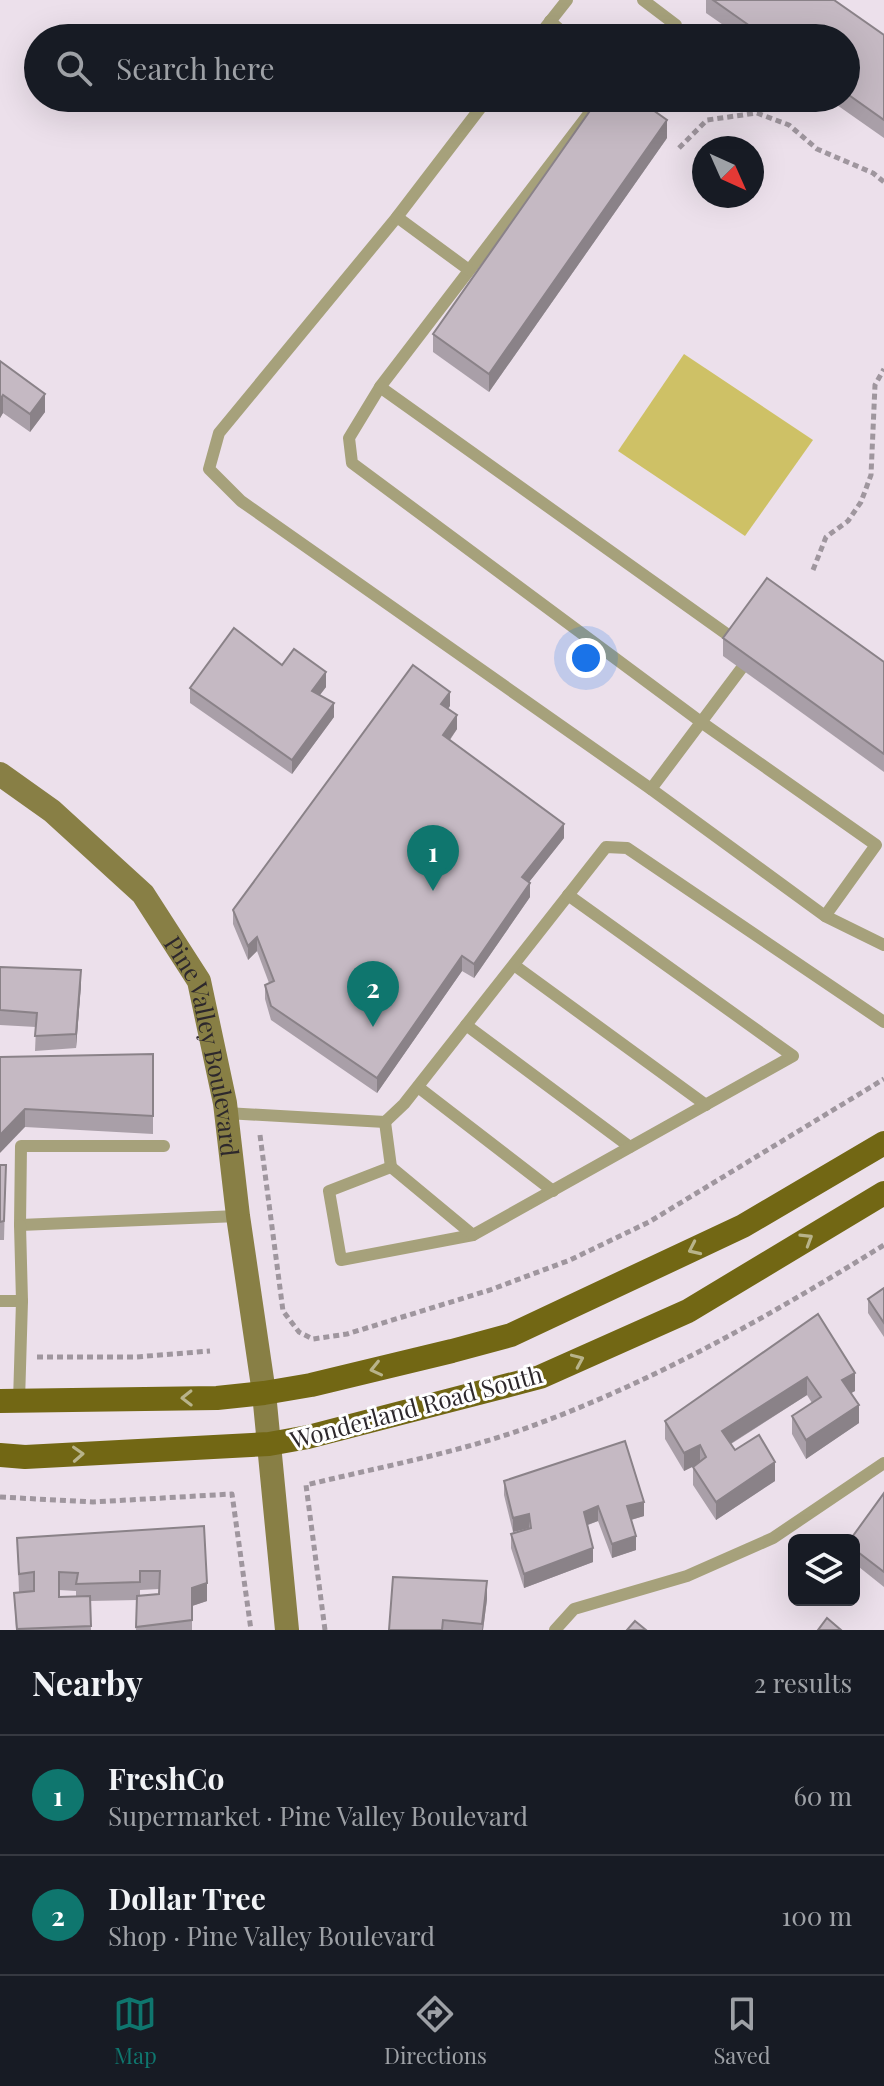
<!DOCTYPE html>
<html lang="en">
<head>
<meta charset="utf-8">
<style>
  :root { --surface:#171b24; --page:#242831; --text:#f1f3f6; --muted:#9ea1a6; --line:#363941; --accent:#0f766e }
  body { margin:0; font-family:"Playfair Display",serif; background:var(--page); color:var(--text) }
  .controls { position:absolute; right:24px; bottom:24px; display:grid; overflow:hidden; border-radius:12px; box-shadow:0 8px 32px #0002 }
  .controls button { width:72px; height:72px; display:grid; place-items:center; padding:0; border:0; border-bottom:2px solid var(--line); background:var(--surface); color:var(--text); font:40px sans-serif }
  .compass { position:absolute; left:692px; top:136px; width:72px; height:72px; border-radius:50%; background:var(--surface); box-shadow:0 8px 32px #0002; rotate:135deg }
  .you { position:absolute; left:586px; top:658px; width:28px; height:28px; margin:-20px; border:6px solid #fff; border-radius:50%; background:#1a73e8; box-shadow:0 0 0 12px #1a73e833 }
  .badge { display:grid; place-items:center; width:52px; height:52px; border-radius:50%; background:var(--accent); color:#fff; font-size:26px; font-weight:700 }
  .pin { position:absolute; translate:-50% -66px; filter:drop-shadow(0 2px 4px #0008) }
  .pin::after { content:''; position:absolute; top:42px; width:28px; height:24px; background:inherit; clip-path:polygon(0 0,100% 0,50% 100%) }
  .list { margin:0; padding:0; list-style:none }
  h2 { display:flex; justify-content:space-between; align-items:center; height:104px; margin:0; padding:0 32px; font-size:34px }
  h2 small { font-size:26px; font-weight:400; color:var(--muted) }
  .list li { display:grid; grid-template-columns:52px 1fr auto; gap:24px; align-items:center; box-sizing:border-box; height:120px; padding:0 32px; border-top:2px solid var(--line) }
  .list b { display:block; font-size:30px; white-space:nowrap }
  .list p { margin:0; font-size:26px; white-space:nowrap; color:var(--muted) }
  .list em { font-size:26px; font-style:normal; color:var(--muted) }
  .icon { flex:none; width:44px; height:44px; fill:none; stroke:currentColor; stroke-width:2; stroke-linecap:round; stroke-linejoin:round }
  .map { position:relative; flex:none; width:884px; height:1630px; overflow:hidden }
  .search { position:absolute; background:var(--surface); box-shadow:0 8px 32px #0002; left:24px; right:24px; top:24px; height:88px; display:flex; align-items:center; gap:20px; box-sizing:border-box; padding:0 28px; border-radius:44px; color:var(--muted); font-size:30px }
  .sheet { height:344px; background:var(--surface) }
  nav { display:flex; justify-content:space-around; align-items:center; box-sizing:border-box; height:112px; border-top:2px solid var(--line); background:var(--surface); font-size:22px; color:var(--muted) }
  nav a { display:grid; justify-items:center; gap:4px }
  nav .on { color:var(--accent) }
  .map>svg:first-child { display:block }
  .green { fill:#cec166 }
  .lines { fill:none; stroke-linecap:round; stroke-linejoin:round }
  .path { stroke:#9f969e; stroke-width:5; stroke-dasharray:6 4; stroke-linecap:butt }
  .lane { stroke:#a6a17b; stroke-width:12 }
  .secondary { stroke:#887f45; stroke-width:24 }
  .primary { stroke:#726714; stroke-width:24 }
  .wall { fill:#a99fa8; fill-rule:evenodd }
  .shaded-wall { fill:#8a8288 }
  .building { fill:#c5b9c3; stroke:#8a8288; stroke-width:2 }
  .oneway { stroke:#b8b38a }
  .labels { text-anchor:middle; dominant-baseline:central; stroke-width:6; stroke-linejoin:round; paint-order:stroke }
  .street-label { font-size:24px; fill:#2d282c; stroke:#fff }
</style>
</head>
<body>
<div class="map">
<svg width="884" height="1630" viewBox="0 0 884 1630">
  <rect width="100%" height="100%" fill="#ece0eb"/>
  <!-- green -->
  <path class="green" d="M684,354l129,86 -68,96 -127,-85z"/>
  <g class="lines">
    <!-- path -->
    <g class="path">
      <path d="M679,148l28,-28 50,-7 32,12 28,24 56,24 11,9"/>
      <path d="M813,570l13,-33 22,-16 13,-19 10,-27 4,-90 9,-16"/>
      <path d="M260,1135l23,176 16,21 14,7 34,-5 143,-44 80,-30 79,-38 235,-143"/>
      <path d="M37,1357h99l74,-6"/>
      <path d="M0,1497l93,5 139,-8 19,136"/>
      <path d="M325,1630l-19,-145c74,-18 151,-32 223,-58 125,-45 242,-112 355,-182"/>
    </g>
    <!-- lane -->
    <g class="lane">
      <path d="M643,0l33,25 -12,13"/>
      <path d="M550,21l19,17"/>
      <path d="M537,38l30,-38"/>
      <path d="M488,98l-91,119 -178,216 -10,36 32,32 410,288 174,127 59,29"/>
      <path d="M601,98l-221,289 -31,51 3,25 349,259 175,123 -51,71"/>
      <path d="M397,217l72,53"/>
      <path d="M380,387l355,253"/>
      <path d="M651,789l90,-120"/>
      <path d="M514,965l192,140"/>
      <path d="M466,1025l164,122"/>
      <path d="M418,1087l135,104"/>
      <path d="M226,1113l159,9 19,-18 202,-257 21,1 257,174"/>
      <path d="M385,1122l6,45 -62,24 12,69 132,-25 320,-179 -225,-161"/>
      <path d="M164,1146h-143l-1,79 218,-9"/>
      <path d="M391,1167l82,68"/>
      <path d="M0,1301h22"/>
      <path d="M19,1401l3,-100 -2,-76"/>
      <path d="M555,1630l19,-21 113,-33 86,-38 111,-75"/>
    </g>
    <!-- secondary -->
    <path class="secondary" id="s1" d="M0,774l52,37 91,83 56,87 26,122 13,113 26,177 23,237"/>
    <!-- primary -->
    <g class="primary">
      <path d="M0,1401l217,-3 47,-5 47,-8 141,-34 59,-16 232,-109 141,-83"/>
      <path d="M0,1455l25,2 244,-13 39,-7 232,-60 148,-66 196,-118"/>
    </g>
  </g>
  <!-- wall -->
  <g class="wall">
    <path d="M706,0h128l50,35v103l-57,-40h19v-60h-104l-36,-25z"/>
    <path d="M667,138l-178,254 -56,-40v-18z"/>
    <path d="M0,361l45,51 -15,20 -27,-19 -3,5z"/>
    <path d="M723,638l161,24v110l-161,-116z"/>
    <path d="M282,665l44,22 -6,8 14,22 -42,57 -102,-71v-15z"/>
    <path d="M450,706l-2,3 9,20 -7,11 114,98 -35,44 1,15 -56,81 -12,-7 -85,122 -106,-73 -6,-21v-14l4,-2 -12,-32 -9,9 -15,-36v-14z"/>
    <path d="M0,967l81,18 -5,63 -41,3 1,-24 -36,-2z"/>
    <path d="M153,1054v80l-128,-7 -25,-70z"/>
    <path d="M0,1165h6l-2,75h-4z"/>
    <path d="M884,1288v49l-16,-24v-14z"/>
    <path d="M818,1314l37,77 -4,2 8,30 -53,36 -14,-25v-18l20,-13 -5,-8 -76,49 4,6 40,31 -59,39 -23,-35v-18l3,-2 -12,6 -19,-32v-18z"/>
    <path d="M504,1481l140,35 -13,4 5,30 -24,8 -14,-37 -10,4 5,37 -69,26 -13,-40v-14l18,-6 -16,4 -9,-37z"/>
    <path d="M884,1493v94l-30,-24v-23z"/>
    <path d="M204,1526l3,75 -15,5v24h-56l1,-30 -47,1 1,29h-75l-2,-37 5,-1 -2,-54zM159,1589v5l-19,2v-6zM59,1590l17,1v5l-17,1z"/>
    <path d="M487,1599l-4,31h-94z"/>
  </g>
  <!-- shaded-wall -->
  <g class="shaded-wall">
    <path d="M667,120v18l-178,254v-18z"/>
    <path d="M45,394v18l-15,20v-18z"/>
    <path d="M3,395v18l-3,5v-18z"/>
    <path d="M326,672v15l-14,18v-14z"/>
    <path d="M450,692v14l-9,12v-14z"/>
    <path d="M334,703v14l-42,57v-14z"/>
    <path d="M457,715v14l-14,20v-14z"/>
    <path d="M564,824v14l-42,53v-14z"/>
    <path d="M530,883v14l-56,81v-14z"/>
    <path d="M257,937v14l-9,9v-14z"/>
    <path d="M462,956v15l-85,122v-15z"/>
    <path d="M81,970v15l-5,63v-14z"/>
    <path d="M25,1109v18l-25,26v-18z"/>
    <path d="M855,1373v18l-13,7v-18z"/>
    <path d="M807,1377v18l-85,54v-18z"/>
    <path d="M859,1405v18l-53,36v-19z"/>
    <path d="M700,1445v18l-16,8v-18z"/>
    <path d="M775,1462v19l-59,39v-18z"/>
    <path d="M644,1502v14l-17,5v-15z"/>
    <path d="M598,1506v15l-14,5v-14z"/>
    <path d="M529,1514v14l-16,4v-14z"/>
    <path d="M636,1536v14l-24,8v-14z"/>
    <path d="M593,1548v14l-69,26v-14z"/>
    <path d="M487,1581v18l-4,31h-1z"/>
    <path d="M207,1583v18l-15,5v-18z"/>
  </g>
  <!-- building -->
  <g class="building">
    <path d="M713,0h121l50,35v85l-38,-27v-55h-79z"/>
    <path d="M599,98h37l31,22 -178,254 -56,-40z"/>
    <path d="M0,361l45,33 -15,20 -27,-19 -3,5z"/>
    <path d="M767,578l117,84v92l-161,-116z"/>
    <path d="M234,628l48,37 12,-16 32,23 -14,19 22,12 -42,57 -102,-72z"/>
    <path d="M413,665l37,27 -9,12 16,11 -14,20 121,89 -42,53 8,6 -56,81 -12,-8 -85,122 -106,-72 -6,-21 9,-4 -17,-44 -9,9 -15,-36z"/>
    <path d="M0,967l81,3 -5,64 -41,2 2,-23 -37,-3z"/>
    <path d="M153,1054v62l-128,-7 -25,26v-78z"/>
    <path d="M0,1165h6l-2,56 -4,1z"/>
    <path d="M884,1288v35l-16,-24z"/>
    <path d="M818,1314l37,59 -13,7 17,25 -53,35 -14,-24 29,-19 -14,-20 -85,54 13,19 24,-15 16,27 -59,40 -23,-35 13,-10 -6,-12 -16,8 -19,-32z"/>
    <path d="M625,1441l19,61 -17,4 9,30 -24,8 -14,-38 -14,6 9,36 -69,26 -13,-40 20,-6 -2,-14 -16,4 -9,-37z"/>
    <path d="M884,1493v79l-30,-23v-9h-4z"/>
    <path d="M204,1526l3,57 -15,5v32l-56,7 1,-31 22,-2 1,-23h-20v11l-64,2 2,-11 -19,-1v25l31,-1 1,30 -74,3 -3,-36 20,-2v-19l-15,2 -2,-36z"/>
    <path d="M393,1577l94,4 -5,43 -39,-4 -1,10h-53z"/>
    <path d="M827,1618l14,12h-23z"/>
    <path d="M635,1621l11,9h-19z"/>
  </g>
  <!-- one-way arrows -->
  <defs><path id="oneway-chevron" d="M-2-3.5L2.5 0L-2 3.5" fill="none" stroke-width="1.6" stroke-linecap="round" stroke-linejoin="round" transform="scale(2)"/></defs>
  <g class="oneway">
    <use href="#oneway-chevron" transform="translate(807 1239) rotate(-32)"/>
    <use href="#oneway-chevron" transform="translate(694 1249) rotate(155)"/>
    <use href="#oneway-chevron" transform="translate(578 1360) rotate(-24)"/>
    <use href="#oneway-chevron" transform="translate(376 1369) rotate(167)"/>
    <use href="#oneway-chevron" transform="translate(187 1398) rotate(179)"/>
    <use href="#oneway-chevron" transform="translate(78 1454) rotate(-3)"/>
  </g>
  <g class="labels">
    <!-- street labels -->
    <g class="street-label">
      <text stroke="none"><textPath href="#s1" startOffset="354">Pine Valley Boulevard</textPath></text>
      <text transform="translate(416 1406) rotate(-15)">Wonderland Road South</text>
    </g>
  </g>
</svg>
<div class="controls">
<button><svg class="icon" aria-label="layers" viewBox="0 0 24 24"><path d="M12 4l9 5-9 5-9-5zM3 14l9 5 9-5"/></svg></button>
</div>
<svg class="compass" viewBox="-18 -18 36 36"><path d="M0-13l5 13h-10z" fill="#e53935"/><path d="M0 13l5-13h-10z" fill="#9ea1a6"/></svg>
<div class="you"></div>
<div class="pin badge" style="left:433px;top:891px">1</div>
<div class="pin badge" style="left:373px;top:1027px">2</div>
<div class="search"><svg class="icon" aria-label="search" viewBox="0 0 24 24"><circle cx="10" cy="10" r="6"/><path d="M15 15l6 6"/></svg>Search here</div>
</div>
<section class="sheet">
<h2>Nearby<small>2 results</small></h2>
<ul class="list">
<li><span class="badge">1</span><div><b>FreshCo</b><p>Supermarket · Pine Valley Boulevard</p></div><em>60 m</em></li>
<li><span class="badge">2</span><div><b>Dollar Tree</b><p>Shop · Pine Valley Boulevard</p></div><em>100 m</em></li>
</ul>
</section>
<nav>
<a class="on"><svg class="icon" aria-label="map" viewBox="0 0 24 24"><path d="M3 6l6-2 6 2 6-2v14l-6 2-6-2-6 2zM9 4v14M15 6v14"/></svg>Map</a>
<a><svg class="icon" aria-label="directions" viewBox="0 0 24 24"><path d="M12 3l9 9-9 9-9-9zM9 14v-3h6M13 9l2 2-2 2"/></svg>Directions</a>
<a><svg class="icon" aria-label="saved" viewBox="0 0 24 24"><path d="M7 4h10v16l-5-4-5 4z"/></svg>Saved</a>
</nav>
</body>
</html>
